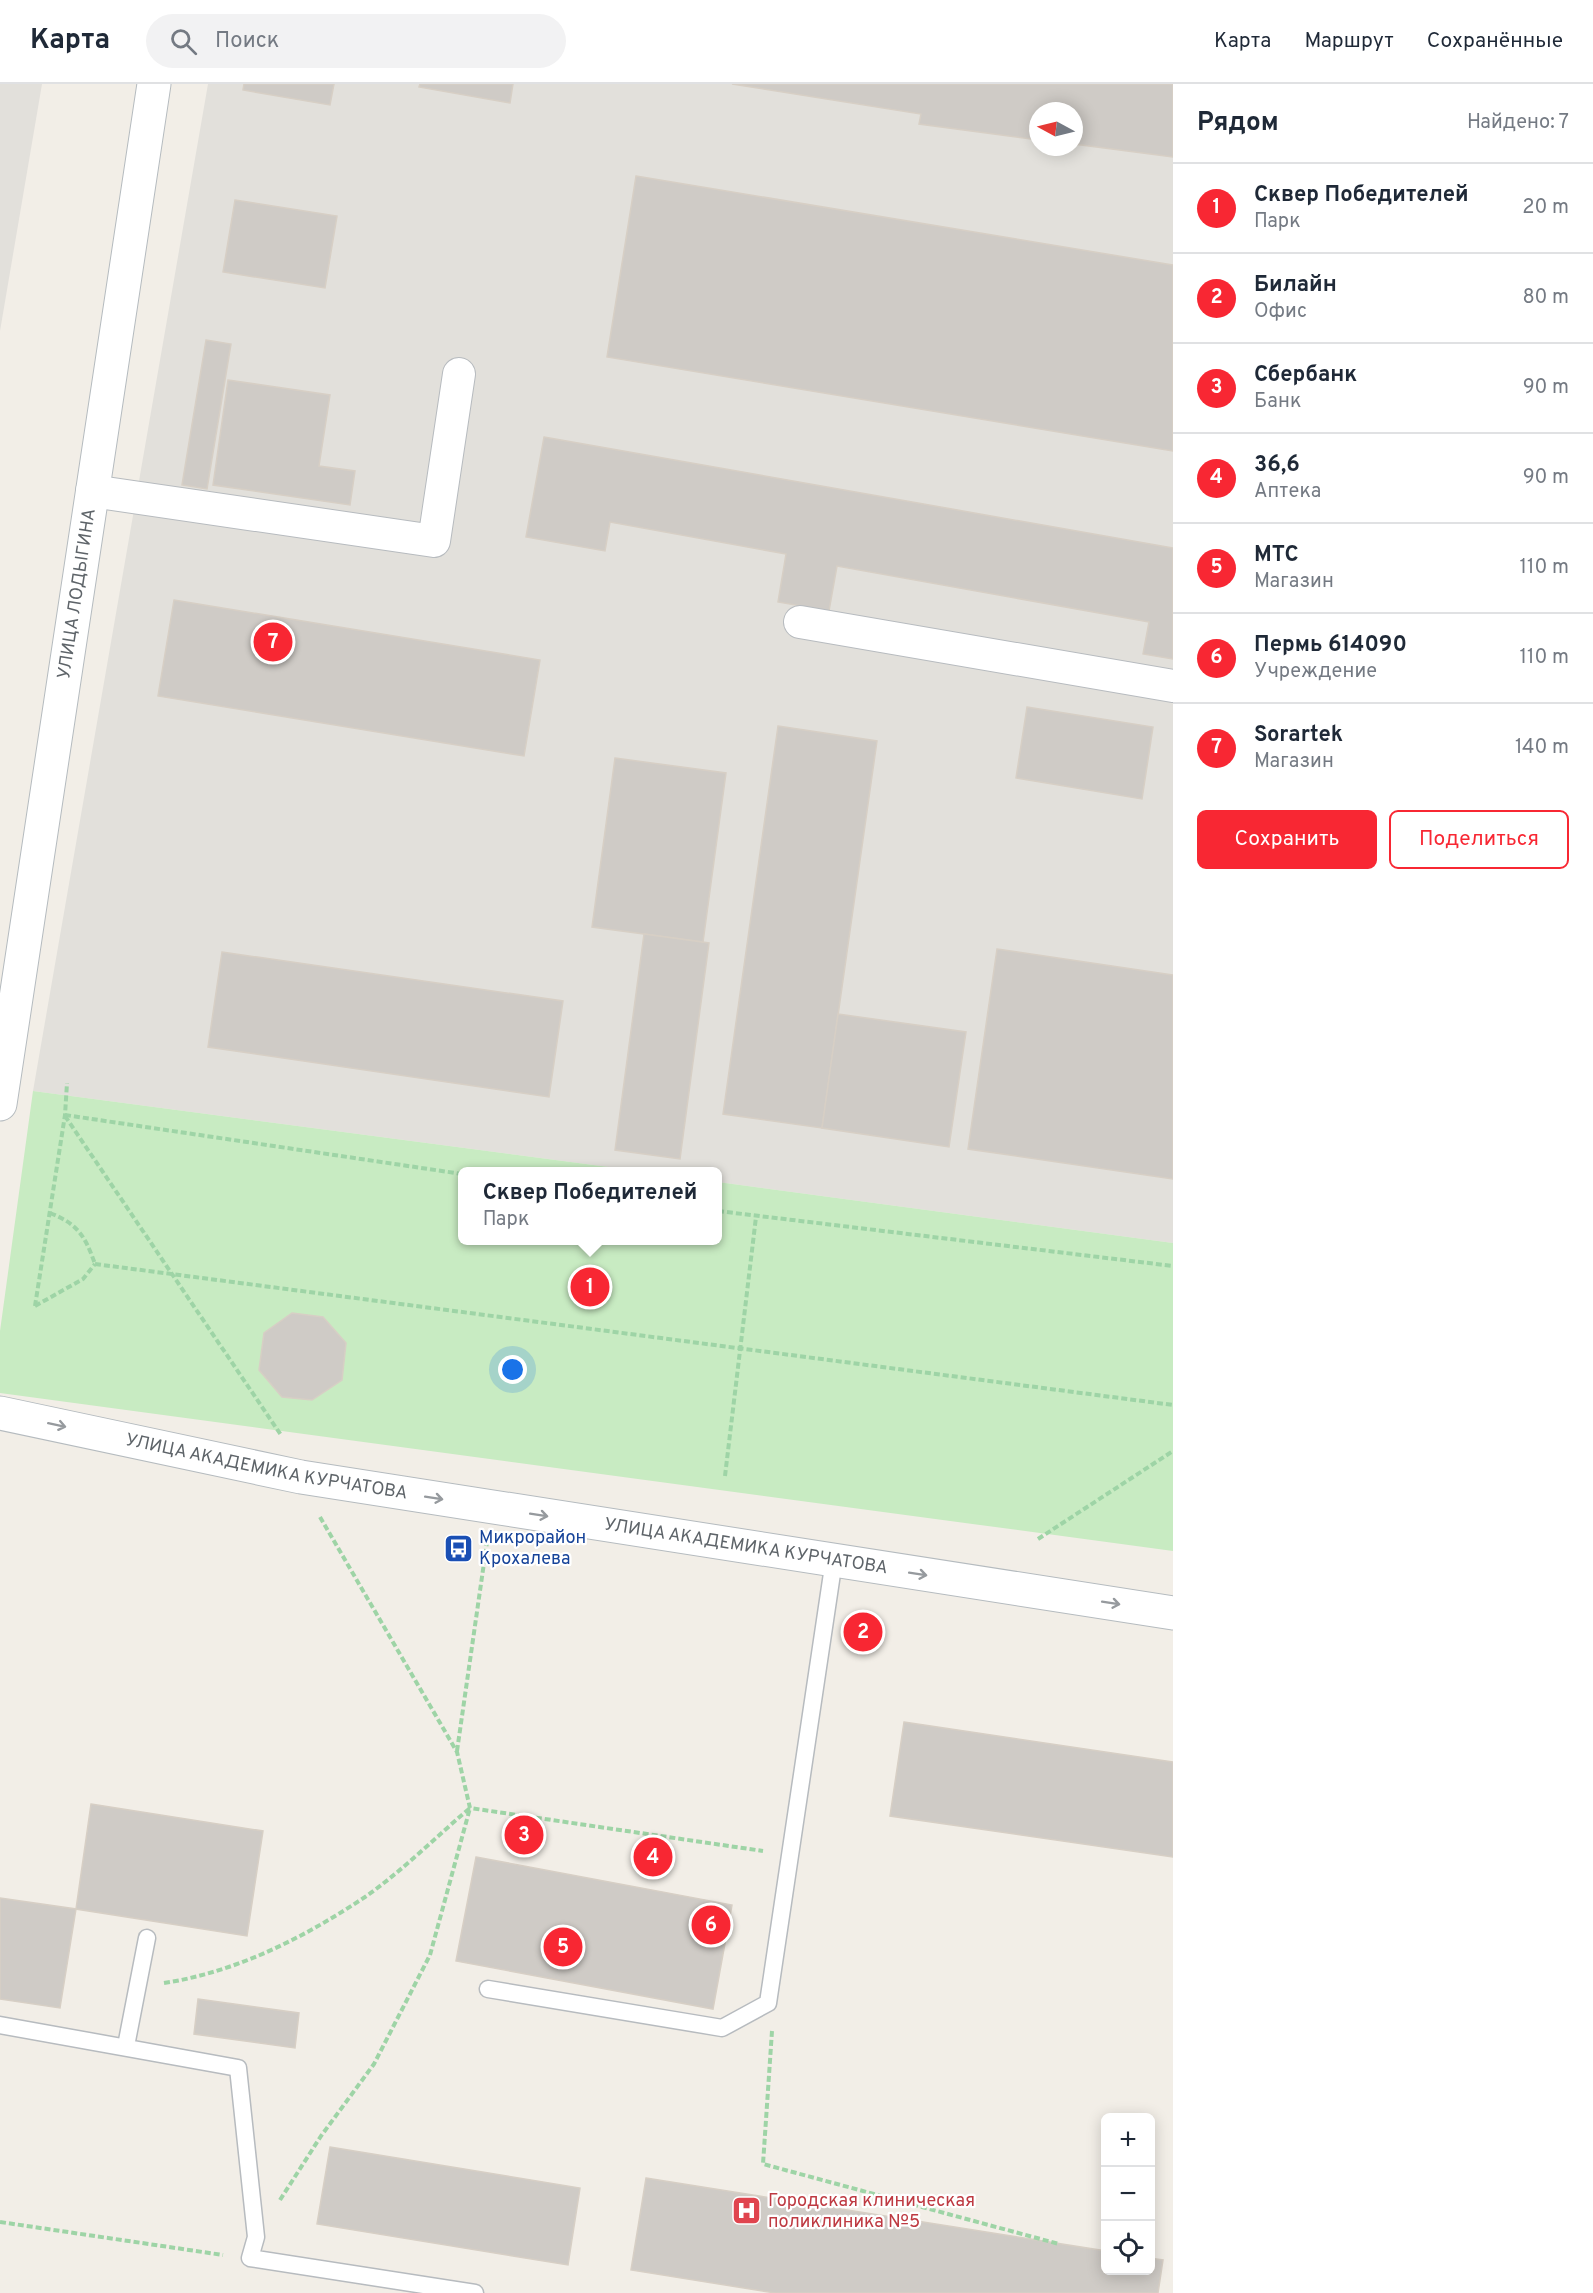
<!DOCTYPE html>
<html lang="ru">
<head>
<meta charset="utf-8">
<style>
  :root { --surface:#fff; --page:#f2f2f3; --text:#1f2937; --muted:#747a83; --line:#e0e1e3; --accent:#f82733 }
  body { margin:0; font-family:Overpass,sans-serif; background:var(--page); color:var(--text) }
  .controls { position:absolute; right:18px; bottom:18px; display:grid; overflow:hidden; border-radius:9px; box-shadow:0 3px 15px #0003 }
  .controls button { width:54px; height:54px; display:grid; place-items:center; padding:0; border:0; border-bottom:2px solid var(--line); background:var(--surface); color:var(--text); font:30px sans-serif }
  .compass { position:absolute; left:1029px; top:18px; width:54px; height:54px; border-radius:50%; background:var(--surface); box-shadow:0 3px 15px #0003; rotate:277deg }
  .you { position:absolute; left:513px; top:1286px; width:21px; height:21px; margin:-15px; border:4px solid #fff; border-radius:50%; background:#1a73e8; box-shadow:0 0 0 9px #1a73e833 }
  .badge { display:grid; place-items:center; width:39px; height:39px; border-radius:50%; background:var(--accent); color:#fff; font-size:20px; font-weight:700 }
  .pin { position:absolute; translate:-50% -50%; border:3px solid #fff; box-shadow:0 2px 6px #0006 }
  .popup { position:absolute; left:458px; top:1083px; width:264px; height:78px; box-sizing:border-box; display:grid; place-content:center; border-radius:9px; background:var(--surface); filter:drop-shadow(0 2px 4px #0005); font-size:20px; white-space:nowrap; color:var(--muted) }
  .popup b { font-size:22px; color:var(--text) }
  .popup::after { content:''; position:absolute; left:50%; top:100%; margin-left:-12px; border:12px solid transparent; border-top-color:var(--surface) }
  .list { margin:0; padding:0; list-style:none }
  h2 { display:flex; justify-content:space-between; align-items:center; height:78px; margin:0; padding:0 24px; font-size:26px }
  h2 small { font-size:20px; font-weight:400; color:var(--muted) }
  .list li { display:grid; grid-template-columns:39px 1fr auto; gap:18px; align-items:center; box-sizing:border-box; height:90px; padding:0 24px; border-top:2px solid var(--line) }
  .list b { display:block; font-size:22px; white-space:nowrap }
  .list p { margin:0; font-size:20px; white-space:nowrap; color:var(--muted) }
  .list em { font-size:20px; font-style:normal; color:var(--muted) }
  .actions { display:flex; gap:12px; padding:18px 24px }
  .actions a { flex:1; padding:14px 0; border:2px solid var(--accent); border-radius:9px; text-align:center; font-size:21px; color:var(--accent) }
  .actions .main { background:var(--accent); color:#fff }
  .icon { flex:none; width:33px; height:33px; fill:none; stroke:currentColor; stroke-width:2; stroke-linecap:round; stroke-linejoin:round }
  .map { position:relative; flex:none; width:1173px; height:2209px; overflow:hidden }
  header { display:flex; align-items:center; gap:36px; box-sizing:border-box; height:84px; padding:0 30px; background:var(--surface); border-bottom:2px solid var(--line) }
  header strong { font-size:28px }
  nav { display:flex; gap:33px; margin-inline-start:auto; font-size:21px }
  .search { width:420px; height:54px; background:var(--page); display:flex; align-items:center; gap:15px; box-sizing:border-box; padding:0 21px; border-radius:33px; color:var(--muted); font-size:22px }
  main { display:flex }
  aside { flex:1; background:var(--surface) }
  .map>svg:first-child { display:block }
  .industrial { fill:#e2e0db; fill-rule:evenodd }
  .green { fill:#c8ebc2 }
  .building { fill:#cfcbc6; stroke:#d7cfc5; stroke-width:1.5 }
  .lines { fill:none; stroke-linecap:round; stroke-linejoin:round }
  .lane-casing { stroke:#b7bbbf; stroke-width:19 }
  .street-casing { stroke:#b7bbbf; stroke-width:34 }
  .secondary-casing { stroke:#b5bbbf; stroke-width:35 }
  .path { stroke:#9ed4a6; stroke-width:4; stroke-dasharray:6 3; stroke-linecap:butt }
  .lane { stroke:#fff; stroke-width:16 }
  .street { stroke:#fff; stroke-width:32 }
  .secondary { stroke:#fff; stroke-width:33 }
  .oneway { stroke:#969a9e }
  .labels { text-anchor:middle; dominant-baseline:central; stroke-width:4.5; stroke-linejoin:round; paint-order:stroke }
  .street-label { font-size:18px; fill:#5e6469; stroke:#fff }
  .transit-label { font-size:18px; fill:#164399; stroke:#fff; text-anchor:start }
  .health-label { font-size:18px; fill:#be3a42; stroke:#fff; text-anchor:start }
</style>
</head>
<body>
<header>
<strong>Карта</strong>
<div class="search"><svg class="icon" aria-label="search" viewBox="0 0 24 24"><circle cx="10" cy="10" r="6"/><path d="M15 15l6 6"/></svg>Поиск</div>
<nav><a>Карта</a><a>Маршрут</a><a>Сохранённые</a></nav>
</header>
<main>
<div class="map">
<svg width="1173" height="2209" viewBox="0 0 1173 2209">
  <rect width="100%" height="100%" fill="#f2eee7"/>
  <!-- industrial -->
  <g class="industrial">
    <path d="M0,0h42l-42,247z"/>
    <path d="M208,0h965v1159l-455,-61v-10l-79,-1 -606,-80zM1038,27h36v36h-36z"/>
  </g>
  <!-- green -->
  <path class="green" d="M33,1007l606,80 -177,1v68h256v-58l455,61v308l-1173,-158v-62z"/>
  <!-- building -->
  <g class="building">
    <path d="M244,0h90l-4,21 -87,-15z"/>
    <path d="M420,0h93l-3,19 -91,-16z"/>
    <path d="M732,0h441v73l-99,-13v-33h-36v29l-119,-16 2,-10z"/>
    <path d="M636,92l537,89v186l-566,-94z"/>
    <path d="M235,116l102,16 -12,72 -102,-16z"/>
    <path d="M206,256l25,4 -24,145 -25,-4z"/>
    <path d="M228,296l102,15 -11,71 36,5 -5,34 -137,-20z"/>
    <path d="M544,353l629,111v111l-30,-5 6,-32 -312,-56 -8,45 -51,-9 8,-48 -176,-32 -5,29 -79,-14z"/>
    <path d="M174,516l366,60 -16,96 -366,-60z"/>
    <path d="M1027,623l126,20 -11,72 -126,-21z"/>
    <path d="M778,642l99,15 -55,387 -99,-14z"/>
    <path d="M615,674l111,15 -23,169 -111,-15z"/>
    <path d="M644,850l65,9 -29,216 -65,-9z"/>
    <path d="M997,865l176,26v204l-205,-30z"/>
    <path d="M222,868l341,49 -14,96 -341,-50z"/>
    <path d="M838,930l128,18 -17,115 -127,-19z"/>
    <path d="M292,1229l31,4 23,26 -4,37 -30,20 -30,-3 -23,-27 5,-37z"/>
    <path d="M904,1638l269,40v95l-283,-41z"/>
    <path d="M91,1720l172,27 -16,105 -171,-27z"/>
    <path d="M476,1773l256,48 -19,104 -257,-48z"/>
    <path d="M0,1814l76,11 -16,99 -60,-9z"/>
    <path d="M198,1915l101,14 -4,35 -101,-14z"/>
    <path d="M330,2063l250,41 -12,77 -251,-41z"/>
    <path d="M646,2094l460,73v19h44v-12l13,2 -5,33h-383l-144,-23z"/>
  </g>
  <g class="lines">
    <defs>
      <g id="lane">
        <path d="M488,1905l234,39 46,-25 66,-443"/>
        <path d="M0,1941l238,43 18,169 -6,21 225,35"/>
        <path d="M126,1962l21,-108"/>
      </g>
      <g id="street">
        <path d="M92,407l342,50 25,-167"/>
        <path d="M800,538l373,64"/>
      </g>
      <g id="secondary">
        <path id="s1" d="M0,1020l154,-1020"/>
        <path id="s2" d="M0,1329l301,64 872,136"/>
      </g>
    </defs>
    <!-- lane casing -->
    <use href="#lane" class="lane-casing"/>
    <!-- street casing -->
    <use href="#street" class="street-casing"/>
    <!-- secondary casing -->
    <use href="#secondary" class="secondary-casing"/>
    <!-- path -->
    <g class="path">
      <path d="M65,1031l397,59"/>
      <path d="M65,1032l216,319"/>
      <path d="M718,1127l455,55"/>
      <path d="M50,1129c28,11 35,23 45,51"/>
      <path d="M95,1180l1078,141"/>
      <path d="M35,1222l30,-191 2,-32"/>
      <path d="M35,1222l48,-27 12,-15"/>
      <path d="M725,1392l31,-259"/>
      <path d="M320,1433l137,235 13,56 293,43"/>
      <path d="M1038,1455l135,-88"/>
      <path d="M457,1667l30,-209"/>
      <path d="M164,1899c73,-11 141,-46 201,-86 36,-25 72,-61 105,-89"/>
      <path d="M772,1947l-9,133 296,80"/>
      <path d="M280,2116l41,-64 53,-72 56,-109 40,-147"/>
      <path d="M0,2138l223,33"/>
    </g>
    <!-- lane -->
    <use href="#lane" class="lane"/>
    <!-- street -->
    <use href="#street" class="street"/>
    <!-- secondary -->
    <use href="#secondary" class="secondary"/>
  </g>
  <!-- one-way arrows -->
  <defs><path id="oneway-shaft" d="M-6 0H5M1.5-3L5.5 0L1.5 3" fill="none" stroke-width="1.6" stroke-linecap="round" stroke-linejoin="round" transform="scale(1.5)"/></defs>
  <g class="oneway">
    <use href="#oneway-shaft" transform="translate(57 1341) rotate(12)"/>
    <use href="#oneway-shaft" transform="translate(434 1414) rotate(9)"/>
    <use href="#oneway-shaft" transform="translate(539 1431) rotate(9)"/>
    <use href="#oneway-shaft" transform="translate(918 1490) rotate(9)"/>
    <use href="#oneway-shaft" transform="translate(1111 1519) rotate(9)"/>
  </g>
  <!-- icons -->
  <defs>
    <symbol id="bus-square" viewBox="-11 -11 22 22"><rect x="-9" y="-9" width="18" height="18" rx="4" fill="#1a4fb4" stroke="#fff"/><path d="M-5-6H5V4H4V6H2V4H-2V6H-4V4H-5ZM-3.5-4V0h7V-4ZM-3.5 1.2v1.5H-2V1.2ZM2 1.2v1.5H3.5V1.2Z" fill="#fff"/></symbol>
    <symbol id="hospital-square" viewBox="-11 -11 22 22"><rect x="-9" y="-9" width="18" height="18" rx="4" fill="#e0444e" stroke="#fff"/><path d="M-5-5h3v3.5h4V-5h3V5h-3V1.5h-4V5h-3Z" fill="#fff"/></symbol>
  </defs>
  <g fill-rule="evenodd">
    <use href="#bus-square" x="442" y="1448" width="33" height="33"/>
    <use href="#hospital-square" x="730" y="2110" width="33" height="33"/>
  </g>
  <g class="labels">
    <!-- street labels -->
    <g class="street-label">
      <text stroke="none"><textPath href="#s1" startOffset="516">УЛИЦА ЛОДЫГИНА</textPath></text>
      <text stroke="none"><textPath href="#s2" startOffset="272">УЛИЦА АКАДЕМИКА КУРЧАТОВА</textPath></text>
      <text stroke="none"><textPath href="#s2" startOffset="758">УЛИЦА АКАДЕМИКА КУРЧАТОВА</textPath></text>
    </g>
    <!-- transit labels -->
    <g class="transit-label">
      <text x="479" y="1454">Микрорайон<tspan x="479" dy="21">Крохалева</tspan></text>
    </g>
    <!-- health labels -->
    <g class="health-label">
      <text x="768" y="2117">Городская клиническая<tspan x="768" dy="21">поликлиника №5</tspan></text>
    </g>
  </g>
</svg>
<div class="controls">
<button>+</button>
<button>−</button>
<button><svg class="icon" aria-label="locate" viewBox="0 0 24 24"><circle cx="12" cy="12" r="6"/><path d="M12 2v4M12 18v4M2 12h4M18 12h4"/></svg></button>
</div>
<svg class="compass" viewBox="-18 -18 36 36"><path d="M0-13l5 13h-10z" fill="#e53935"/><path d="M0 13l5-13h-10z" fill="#747a83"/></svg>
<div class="you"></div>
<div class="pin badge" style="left:590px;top:1203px">1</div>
<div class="popup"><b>Сквер Победителей</b>Парк</div>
<div class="pin badge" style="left:863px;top:1548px">2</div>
<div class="pin badge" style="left:524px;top:1751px">3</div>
<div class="pin badge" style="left:653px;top:1773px">4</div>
<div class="pin badge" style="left:563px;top:1863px">5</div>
<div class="pin badge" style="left:711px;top:1841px">6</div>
<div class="pin badge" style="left:273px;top:558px">7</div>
</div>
<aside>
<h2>Рядом<small>Найдено: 7</small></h2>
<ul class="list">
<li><span class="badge">1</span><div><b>Сквер Победителей</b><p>Парк</p></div><em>20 m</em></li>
<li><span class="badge">2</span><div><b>Билайн</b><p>Офис</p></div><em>80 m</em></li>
<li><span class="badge">3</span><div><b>Сбербанк</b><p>Банк</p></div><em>90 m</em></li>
<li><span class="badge">4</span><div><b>36,6</b><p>Аптека</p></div><em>90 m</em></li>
<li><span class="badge">5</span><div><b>МТС</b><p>Магазин</p></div><em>110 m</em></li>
<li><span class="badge">6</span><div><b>Пермь 614090</b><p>Учреждение</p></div><em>110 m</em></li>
<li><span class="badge">7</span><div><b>Sorartek</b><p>Магазин</p></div><em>140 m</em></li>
</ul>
<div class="actions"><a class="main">Сохранить</a><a>Поделиться</a></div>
</aside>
</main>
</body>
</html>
